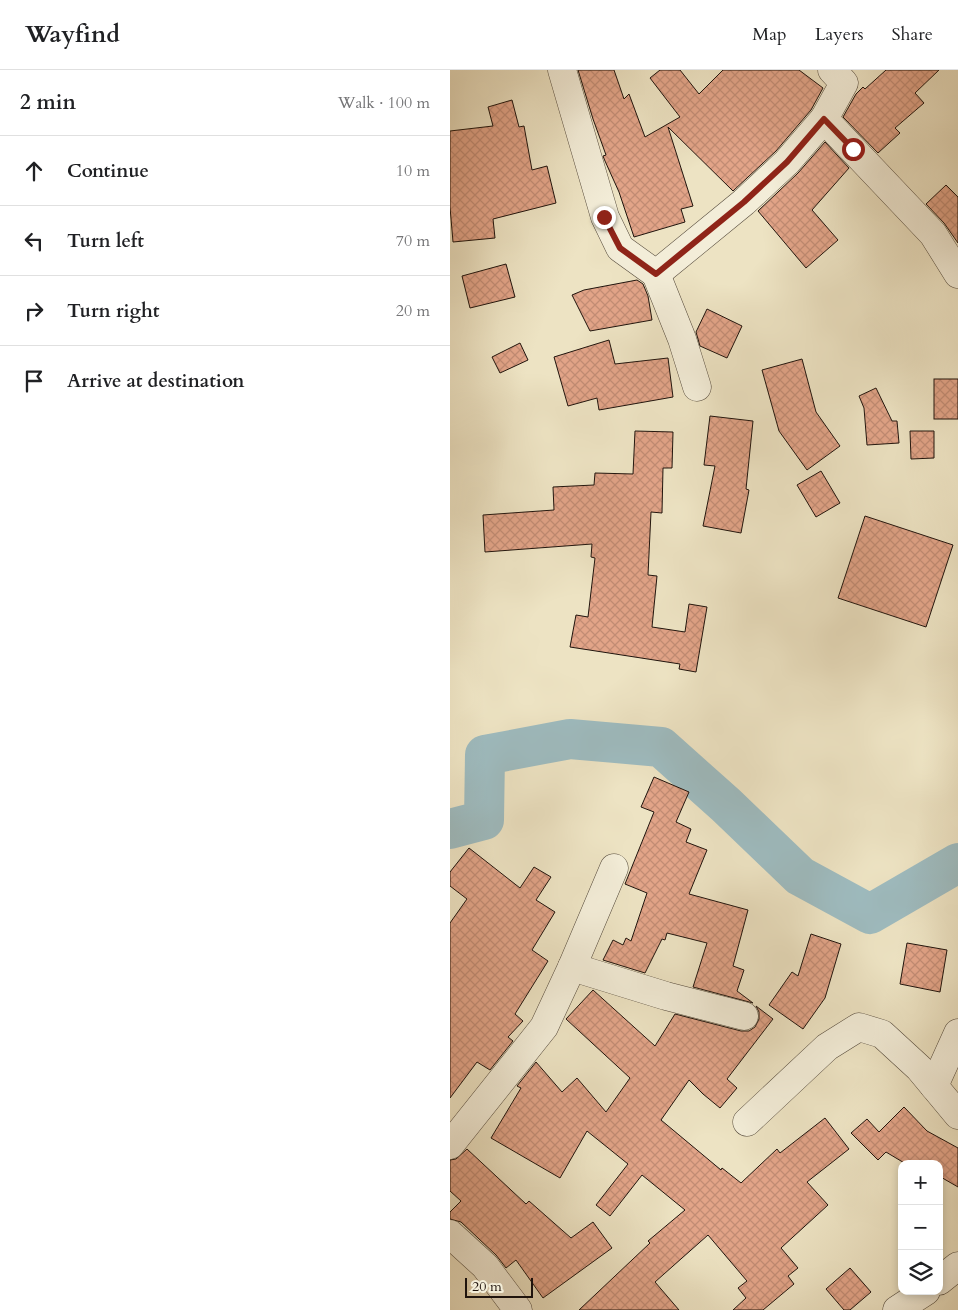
<!DOCTYPE html>
<html lang="en">
<head>
<meta charset="utf-8">
<style>
  :root { --surface:#fff; --page:#f6f6f6; --text:#202124; --muted:#757577; --line:#e0e0e0 }
  body { margin:0; font-family:Cardo,serif; background:var(--page); color:var(--text) }
  .controls { position:absolute; right:15px; bottom:15px; display:grid; overflow:hidden; border-radius:10px; box-shadow:0 2px 8px #0003 }
  .controls button { width:45px; height:45px; display:grid; place-items:center; padding:0; border:0; border-bottom:1px solid var(--line); background:var(--surface); color:var(--text); font:25px sans-serif }
  .scale { position:absolute; left:15px; bottom:12px; width:68px; box-sizing:border-box; padding-left:5px; border:2px solid #20140d; border-top:0; font-size:14px; line-height:18px; white-space:nowrap; color:#20140d; -webkit-text-stroke:4px #f3edd8; paint-order:stroke }
  .stop { position:absolute; width:15px; height:15px; margin:-11px; border:4px solid #8f2418; border-radius:50%; background:#fff }
  .stop.end { background:#8f2418; border-color:#fff; box-shadow:0 1px 5px #0008 }
  .list { margin:0; padding:0; list-style:none }
  h2 { display:flex; justify-content:space-between; align-items:center; height:65px; margin:0; padding:0 20px; font-size:21px }
  h2 small { font-size:16px; font-weight:400; color:var(--muted) }
  .list li { display:grid; grid-template-columns:32px 1fr auto; gap:15px; align-items:center; box-sizing:border-box; height:70px; padding:0 20px; border-top:1px solid var(--line) }
  .list b { display:block; font-size:19px; white-space:nowrap }
  .list em { font-size:16px; font-style:normal; color:var(--muted) }
  .icon { flex:none; width:28px; height:28px; fill:none; stroke:currentColor; stroke-width:2; stroke-linecap:round; stroke-linejoin:round }
  .map { position:relative; flex:none; width:508px; height:1240px; overflow:hidden }
  header { display:flex; align-items:center; gap:30px; box-sizing:border-box; height:70px; padding:0 25px; background:var(--surface); border-bottom:1px solid var(--line) }
  header strong { font-size:24px }
  nav { display:flex; gap:28px; margin-inline-start:auto; font-size:18px }
  main { display:flex }
  aside { flex:1; background:var(--surface) }
  .map>svg:first-child { display:block }
  .lines { fill:none; stroke-linecap:round; stroke-linejoin:round }
  .river { stroke:#9ebbbf; stroke-width:40 }
  .building { fill:url(#building-cross-hatch); stroke:#20140d }
  .minor-casing { stroke:#53483a; stroke-width:29 }
  .minor { stroke:#f3edd8; stroke-width:28 }
  .route { stroke:#8f2418; stroke-width:6 }
</style>
</head>
<body>
<header>
<strong>Wayfind</strong>
<nav><a>Map</a><a>Layers</a><a>Share</a></nav>
</header>
<main>
<aside>
<h2>2 min<small>Walk · 100 m</small></h2>
<ul class="list">
<li><svg class="icon" aria-label="ahead" viewBox="0 0 24 24"><path d="M12 20V5M6 11l6-6 6 6"/></svg><div><b>Continue</b></div><em>10 m</em></li>
<li><svg class="icon" aria-label="left" viewBox="0 0 24 24"><path d="M17 20v-9H6M10 6l-5 5 5 5"/></svg><div><b>Turn left</b></div><em>70 m</em></li>
<li><svg class="icon" aria-label="right" viewBox="0 0 24 24"><path d="M7 20v-9h11M14 6l5 5-5 5"/></svg><div><b>Turn right</b></div><em>20 m</em></li>
<li><svg class="icon" aria-label="arrive" viewBox="0 0 24 24"><path d="M6 21V4h12l-3 4 3 4H6"/></svg><div><b>Arrive at destination</b></div></li>
</ul>
</aside>
<div class="map">
<svg width="508" height="1240" viewBox="0 0 508 1240">
  <defs>
    <pattern id="building-cross-hatch" width="8" height="8" patternUnits="userSpaceOnUse" patternTransform="scale(1.25)"><rect width="8" height="8" fill="#e2a488"/><path d="M0 0l8 8M0 8l8-8" fill="none" stroke="#c28c74"/></pattern>
  </defs>
  <rect width="100%" height="100%" fill="#ede3c3"/>
  <filter id="stains"><feTurbulence type="fractalNoise" baseFrequency=".004" numOctaves="4"/><feColorMatrix values="0 0 0 0 .2 0 0 0 0 .09 0 0 0 0 .02 0 0 0 .5 -.17"/></filter>
  <radialGradient id="worn" r=".72"><stop offset=".6" stop-color="#630" stop-opacity="0"/><stop offset="1" stop-color="#630" stop-opacity=".3"/></radialGradient>
  <g class="lines">
    <!-- river -->
    <path class="river" d="M0,759l34,-9 1,-65 85,-16 91,8 65,58 74,71 70,38 88,-51"/>
  </g>
  <!-- building -->
  <g class="building">
    <path d="M128,0h36l10,29 5,-5 16,43 35,-20 -30,-39 10,-8h20l19,24 24,-24h76l24,18 -12,22 -35,41 -43,40 -65,-64 25,79 -12,3 4,13 -51,15 -15,-45 -14,-31 -2,-5 3,-1 -13,-36z"/>
    <path d="M436,0h53l-24,23 9,10 -29,25 5,5 -22,20 -35,-36 13,-23 7,-7 2,2z"/>
    <path d="M62,30l7,27 5,-1 8,44 15,-4 9,37 -63,16 2,19 -42,4 -3,-35v-76l43,-5 -5,-19z"/>
    <path d="M375,72l24,26 -37,42 26,30 -32,28 -48,-57 40,-38z"/>
    <path d="M496,115l12,12v46l-14,-20 -18,-19z"/>
    <path d="M56,194l9,33 -45,11 -8,-32z"/>
    <path d="M187,210l6,4 5,12 4,24 -62,11 -18,-36 12,-5z"/>
    <path d="M257,239l35,17 -15,32 -27,-12 -4,-14z"/>
    <path d="M159,270l6,24 53,-6 5,39 -74,13 -2,-12 -29,8 -14,-49z"/>
    <path d="M70,273l8,17 -28,13 -8,-16z"/>
    <path d="M352,289l14,53 24,34 -33,24 -28,-39 -17,-61z"/>
    <rect x="484" y="309" width="24" height="40"/>
    <path d="M426,318l16,33h5l2,22 -32,2 -3,-37 -5,-12z"/>
    <path d="M260,346l43,5 -7,68 3,1 -8,43 -38,-7 12,-60 -11,-1z"/>
    <path d="M185,361l38,1 -1,36h-9l-1,45 -11,-1 -3,63 9,1 -5,51 33,5 4,-28 18,3 -11,65 -17,-3 1,-5 -110,-17 6,-32 12,2 7,-59 -4,-1 1,-13 -107,8 -2,-37 71,-5 -1,-23 41,-2 1,-12 38,1z"/>
    <path d="M460,361h24v27l-23,1z"/>
    <path d="M371,401l19,32 -24,14 -19,-32z"/>
    <path d="M415,446l88,29 -27,82 -88,-29z"/>
    <path d="M204,707l35,15 -13,30 15,7 -5,13 21,8 -18,44 59,16 -15,56 11,4 -7,21 16,12 -60,-16 14,-44 -40,-10 -2,7 -3,-1 -17,34 -42,-13 10,-20 10,5 3,-7 5,3 16,-48 -22,-9 29,-72 -13,-5z"/>
    <path d="M19,778l51,40 14,-21 17,10 -15,23 19,12 -23,38 16,11 -33,53 8,7 -15,16 5,4 -23,29 -13,-8 -27,36v-175l17,-24 -17,-13v-14z"/>
    <path d="M361,864l30,10 -16,54 -22,31 -34,-24 23,-33 6,4z"/>
    <path d="M457,873l40,7 -7,42 -40,-8z"/>
    <path d="M143,920l62,56 20,-32 66,17h8l6,-4 4,-8v-7l-3,-6 17,13 -46,60 10,9 -17,20 -17,-14 -14,-14 -28,40 60,50 1,-2 19,15 36,-34 3,4 45,-35 24,31 -42,33 21,23 -47,43 17,20 -10,8 6,8 -31,26h-30l13,-12 -8,-10 9,-7 -39,-46 -53,47 24,28h-100l71,-67 -2,-2 37,-31 -43,-35 -32,41 -14,-11 32,-41 -41,-33 -27,47 -69,-40 30,-50 -4,-2 19,-24 26,30 15,-14 29,34 24,-34 -64,-59z"/>
    <path d="M454,1037l23,24 31,17v39l-19,-11v-12h-33l-20,-12 -8,8 -27,-27 16,-14 12,13z"/>
    <path d="M17,1079l59,55 3,-3 42,37 22,-16 19,26 -69,50 -27,-38 -10,8 -10,-13 -35,-33 -11,-3v-7l11,-11 -11,-10v-31l6,-1z"/>
    <path d="M400,1198l21,24 -21,18h-6l-18,-21z"/>
  </g>
  <g class="lines">
    <defs>
      <g id="minor">
        <path d="M112,0l43,147 15,31 36,26 88,-72 43,-40 37,-43"/>
        <path d="M382,0l12,13 -20,36 109,115 25,40"/>
        <path d="M206,204l26,65 15,48"/>
        <path d="M122,897l94,29 78,20"/>
        <path d="M484,1016l24,-53"/>
        <path d="M297,1052l80,-75 32,-20 23,7 37,34 39,47"/>
        <path d="M0,1075l94,-118 28,-60 42,-99"/>
        <path d="M0,1164l35,32 33,44"/>
        <path d="M489,1211l19,-15"/>
        <path d="M447,1240l29,-19"/>
      </g>
    </defs>
    <!-- minor casing -->
    <use href="#minor" class="minor-casing"/>
    <!-- minor -->
    <use href="#minor" class="minor"/>
  </g>
  <g class="lines">
    <!-- route -->
    <path class="route" d="M154,147l16,31 36,26 88,-72 43,-40 37,-43 29,30"/>
  </g>
  <rect width="100%" height="100%" filter="url(#stains)"/>
  <rect width="100%" height="100%" fill="url(#worn)"/>
</svg>
<div class="controls">
<button>+</button>
<button>−</button>
<button><svg class="icon" aria-label="layers" viewBox="0 0 24 24"><path d="M12 4l9 5-9 5-9-5zM3 14l9 5 9-5"/></svg></button>
</div>
<div class="scale">20 m</div>
<div class="stop" style="left:403px;top:79px"></div>
<div class="stop end" style="left:154px;top:147px"></div>
</div>
</main>
</body>
</html>
